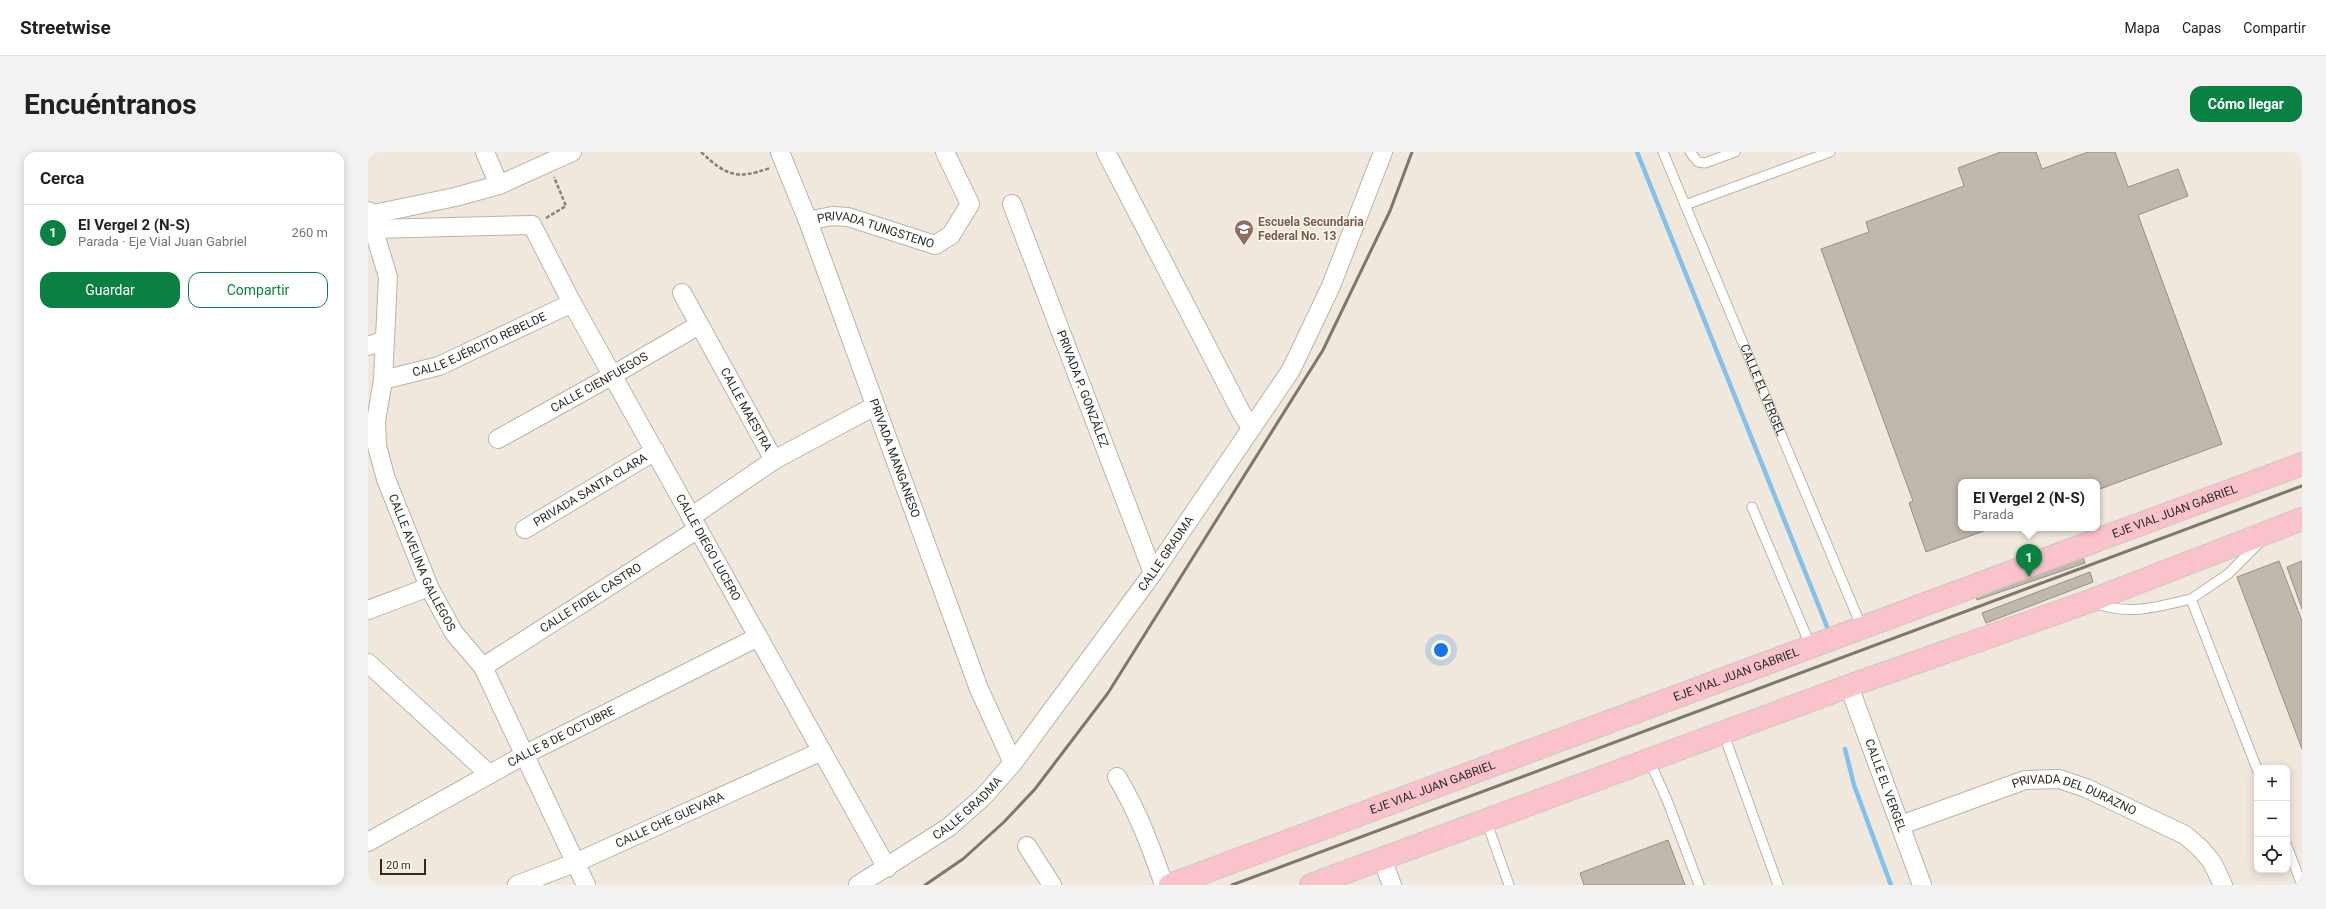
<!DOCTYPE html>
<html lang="es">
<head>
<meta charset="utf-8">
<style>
  :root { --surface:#fff; --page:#f2f2f2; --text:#202124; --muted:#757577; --line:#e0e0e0; --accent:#0b8043 }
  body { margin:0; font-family:Roboto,sans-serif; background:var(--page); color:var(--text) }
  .controls { position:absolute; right:12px; bottom:12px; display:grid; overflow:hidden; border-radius:8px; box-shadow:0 2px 10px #0003 }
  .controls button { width:36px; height:36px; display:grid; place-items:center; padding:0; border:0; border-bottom:1px solid var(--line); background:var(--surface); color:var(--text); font:20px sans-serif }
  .scale { position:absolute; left:12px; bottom:10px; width:46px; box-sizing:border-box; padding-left:4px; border:2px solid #2e2b26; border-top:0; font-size:11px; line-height:14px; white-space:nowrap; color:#2e2b26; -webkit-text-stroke:3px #fef6ea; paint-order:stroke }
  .you { position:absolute; left:1073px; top:498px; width:14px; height:14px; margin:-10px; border:3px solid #fff; border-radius:50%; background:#1a73e8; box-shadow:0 0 0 6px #1a73e833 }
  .badge { display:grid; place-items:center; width:26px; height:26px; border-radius:50%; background:var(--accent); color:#fff; font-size:13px; font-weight:700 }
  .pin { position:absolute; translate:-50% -33px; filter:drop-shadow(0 1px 2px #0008) }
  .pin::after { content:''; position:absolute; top:21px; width:14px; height:12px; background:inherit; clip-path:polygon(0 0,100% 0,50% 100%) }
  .popup { position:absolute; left:1590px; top:327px; width:142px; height:52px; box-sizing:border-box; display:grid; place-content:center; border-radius:8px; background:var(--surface); filter:drop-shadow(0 1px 3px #0005); font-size:13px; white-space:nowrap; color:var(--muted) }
  .popup b { font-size:15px; color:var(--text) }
  .popup::after { content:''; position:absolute; left:50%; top:100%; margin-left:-8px; border:8px solid transparent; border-top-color:var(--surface) }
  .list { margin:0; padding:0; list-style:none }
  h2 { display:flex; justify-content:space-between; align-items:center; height:52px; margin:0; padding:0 16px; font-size:17px }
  h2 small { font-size:13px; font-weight:400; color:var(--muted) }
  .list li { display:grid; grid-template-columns:26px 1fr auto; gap:12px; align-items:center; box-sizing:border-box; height:56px; padding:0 16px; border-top:1px solid var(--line) }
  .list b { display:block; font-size:15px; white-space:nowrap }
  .list p { margin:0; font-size:13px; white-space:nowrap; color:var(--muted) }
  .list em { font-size:13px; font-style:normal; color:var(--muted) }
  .actions { display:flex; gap:8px; padding:12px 16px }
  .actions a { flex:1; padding:9px 0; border:1px solid var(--accent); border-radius:12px; text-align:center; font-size:14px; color:var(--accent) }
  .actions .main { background:var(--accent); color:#fff }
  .icon { flex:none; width:22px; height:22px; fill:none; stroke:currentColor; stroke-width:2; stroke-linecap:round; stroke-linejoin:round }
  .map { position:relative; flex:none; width:1934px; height:733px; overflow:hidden; border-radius:12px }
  header { display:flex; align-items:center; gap:24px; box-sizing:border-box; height:56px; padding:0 20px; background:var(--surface); border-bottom:1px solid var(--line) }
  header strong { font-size:19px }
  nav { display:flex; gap:22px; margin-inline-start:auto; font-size:14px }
  .intro { display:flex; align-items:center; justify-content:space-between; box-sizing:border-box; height:96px; padding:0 24px }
  h1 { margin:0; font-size:28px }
  .button { padding:10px 18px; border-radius:12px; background:var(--accent); color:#fff; font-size:14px; font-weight:700 }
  main { display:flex; gap:24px; padding:0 24px }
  aside { flex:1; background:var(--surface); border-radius:12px; box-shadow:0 2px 10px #0003 }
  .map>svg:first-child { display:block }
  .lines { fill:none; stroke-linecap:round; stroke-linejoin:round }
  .stream { stroke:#82c1eb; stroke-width:4.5 }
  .building { fill:#c0b8ad; stroke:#968f85 }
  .lane-casing { stroke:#bbb3a8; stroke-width:11 }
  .street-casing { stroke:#bbb3a8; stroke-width:20 }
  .primary-casing { stroke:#c9c8c7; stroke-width:24 }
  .path { stroke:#88827b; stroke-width:2.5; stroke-dasharray:4 2; stroke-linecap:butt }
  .lane { stroke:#fff; stroke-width:9 }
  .street { stroke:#fff; stroke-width:18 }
  .primary { stroke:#fac2cb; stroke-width:22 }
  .rail { stroke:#7c776f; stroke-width:3 }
  .labels { text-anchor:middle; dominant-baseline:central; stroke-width:3; stroke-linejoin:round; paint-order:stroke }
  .education-label { font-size:12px; font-weight:bold; fill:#785e54; stroke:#fef6ea; text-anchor:start }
  .street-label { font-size:12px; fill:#2e2b26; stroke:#fef6ea }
</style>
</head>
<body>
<header>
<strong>Streetwise</strong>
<nav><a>Mapa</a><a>Capas</a><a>Compartir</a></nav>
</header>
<div class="intro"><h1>Encuéntranos</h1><a class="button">Cómo llegar</a></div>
<main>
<aside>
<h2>Cerca<small></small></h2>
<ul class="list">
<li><span class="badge">1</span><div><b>El Vergel 2 (N-S)</b><p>Parada · Eje Vial Juan Gabriel</p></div><em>260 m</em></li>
</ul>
<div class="actions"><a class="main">Guardar</a><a>Compartir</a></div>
</aside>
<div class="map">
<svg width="1934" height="733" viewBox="0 0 1934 733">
  <rect width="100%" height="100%" fill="#f0e8dd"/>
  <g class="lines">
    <!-- stream -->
    <g class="stream">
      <path d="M1269,0l191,477"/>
      <path d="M1477,597l9,36 37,100"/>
    </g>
  </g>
  <!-- building -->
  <g class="building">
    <path d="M1633,0h35l6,17 46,-17h27l13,35 50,-18 10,27 -50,19 84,229 -125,46v-8h-136v46h31l-66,24 -17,-49 4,-2 -92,-252 48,-17 -3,-10 98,-36 -6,-18z"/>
    <path d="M1713,400l4,11 -108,37 -3,-10z"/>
    <path d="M1911,409l23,60v128l-65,-172z"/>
    <path d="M1934,409v48l-15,-42z"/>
    <path d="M1722,420l3,10 -107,41 -4,-10z"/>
    <path d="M1300,688l17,45h-101l-4,-12z"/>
  </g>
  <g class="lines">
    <defs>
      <g id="lane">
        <path id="s1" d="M1295,0l199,476"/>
        <path d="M1322,0l8,10 7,1 30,-11"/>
        <path d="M1317,53l145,-53"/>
        <path d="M1384,355l59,140"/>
        <path d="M1823,447l37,-25 32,-32"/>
        <path d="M1727,451c33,13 63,4 96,-4l66,170"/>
        <path d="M1355,580l55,153"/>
        <path d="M1281,608l18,40 32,85"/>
        <path d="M1118,668l23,65"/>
        <path d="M1919,694l15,39"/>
      </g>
      <g id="street">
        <path d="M117,0l14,33"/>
        <path id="s2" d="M412,0l28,69 171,468 34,74"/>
        <path d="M738,0l135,260 10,16"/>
        <path id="s3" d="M644,52l141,369"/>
        <path id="s4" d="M0,59l20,66 -5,103 -7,41 1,25 9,33 43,108 25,46 29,34 103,218"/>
        <path d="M1,63l86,-18 44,-12 73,-33"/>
        <path id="s5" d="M440,69l24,-5 16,1 87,28 16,-10 19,-31 -25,-52"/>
        <path id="s6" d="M0,79l5,-2 159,-4 40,78 315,565"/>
        <path id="s7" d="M314,141l92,167"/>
        <path d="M0,194l17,-6"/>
        <path id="s8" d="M15,228l56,-14 133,-63"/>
        <path id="s9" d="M130,287l115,-64 86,-50"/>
        <path d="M323,365l83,-57 101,-54"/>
        <path id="s10" d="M157,377l130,-78"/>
        <path d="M0,458l61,-23"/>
        <path d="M0,511l121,111"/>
        <path id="s11" d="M115,515l215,-138"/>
        <path id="s12" d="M1481,534l73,199"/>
        <path d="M749,625c21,35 34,70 47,108"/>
        <path id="s13" d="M1533,673l124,-45 34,-1 27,9 99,47 15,13 12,14 11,23"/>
        <path id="s14" d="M0,690l158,-88 232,-117"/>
        <path d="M659,694l25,39"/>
        <path d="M1014,707l10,26"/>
        <path id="s15" d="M149,733l60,-23 245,-111"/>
        <path id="s16" d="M490,733l91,-58 34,-30 30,-34 140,-190 138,-203 40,-84 52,-134"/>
      </g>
      <g id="primary">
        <path id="s17" d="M802,733l1132,-421"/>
        <path d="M943,733l538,-199 241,-85 212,-82"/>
      </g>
    </defs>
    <!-- lane casing -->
    <use href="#lane" class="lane-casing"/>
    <!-- street casing -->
    <use href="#street" class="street-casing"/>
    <!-- primary casing -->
    <use href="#primary" class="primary-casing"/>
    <!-- path -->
    <g class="path">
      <path d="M333,0c26,24 35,28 69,16"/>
      <path d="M178,66l20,-12 -12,-29"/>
    </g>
    <!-- lane -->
    <use href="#lane" class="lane"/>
    <!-- street -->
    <use href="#street" class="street"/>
    <!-- primary -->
    <use href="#primary" class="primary"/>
    <!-- rail -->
    <g class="rail">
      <path d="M557,733l38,-26 41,-37 31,-33 73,-96 215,-343 67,-139 22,-59"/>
      <path d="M864,733l1070,-399"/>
    </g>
  </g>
  <!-- icons -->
  <defs>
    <symbol id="school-pin" viewBox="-11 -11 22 30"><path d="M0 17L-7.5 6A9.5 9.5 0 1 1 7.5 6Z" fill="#8d6e63" stroke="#fef6ea"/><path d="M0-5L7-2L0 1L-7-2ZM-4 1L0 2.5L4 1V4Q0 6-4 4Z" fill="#fff"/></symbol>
  </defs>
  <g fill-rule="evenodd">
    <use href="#school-pin" x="865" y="66" width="22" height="30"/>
  </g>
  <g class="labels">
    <!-- education labels -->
    <g class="education-label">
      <text x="890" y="70">Escuela Secundaria<tspan x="890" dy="14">Federal No. 13</tspan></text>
    </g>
    <!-- street labels -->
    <g class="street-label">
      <text stroke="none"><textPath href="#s5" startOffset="70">PRIVADA TUNGSTENO</textPath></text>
      <text stroke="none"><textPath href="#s8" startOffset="103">CALLE EJÉRCITO REBELDE</textPath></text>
      <text stroke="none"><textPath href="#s9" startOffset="116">CALLE CIENFUEGOS</textPath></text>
      <text stroke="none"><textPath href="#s3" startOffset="198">PRIVADA P. GONZÁLEZ</textPath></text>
      <text stroke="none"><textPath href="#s1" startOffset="258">CALLE EL VERGEL</textPath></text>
      <text stroke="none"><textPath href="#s7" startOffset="133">CALLE MAESTRA</textPath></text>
      <text stroke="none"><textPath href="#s2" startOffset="327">PRIVADA MANGANESO</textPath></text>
      <text stroke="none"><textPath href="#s10" startOffset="76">PRIVADA SANTA CLARA</textPath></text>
      <text stroke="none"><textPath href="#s17" startOffset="1072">EJE VIAL JUAN GABRIEL</textPath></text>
      <text stroke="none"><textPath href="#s6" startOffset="532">CALLE DIEGO LUCERO</textPath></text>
      <text stroke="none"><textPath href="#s16" startOffset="458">CALLE GRADMA</textPath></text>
      <text stroke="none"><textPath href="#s4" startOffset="364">CALLE AVELINA GALLEGOS</textPath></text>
      <text stroke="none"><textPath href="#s11" startOffset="128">CALLE FIDEL CASTRO</textPath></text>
      <text stroke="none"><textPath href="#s17" startOffset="604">EJE VIAL JUAN GABRIEL</textPath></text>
      <text stroke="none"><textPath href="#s14" startOffset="220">CALLE 8 DE OCTUBRE</textPath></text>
      <text stroke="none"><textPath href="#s12" startOffset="106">CALLE EL VERGEL</textPath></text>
      <text stroke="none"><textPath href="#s17" startOffset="280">EJE VIAL JUAN GABRIEL</textPath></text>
      <text stroke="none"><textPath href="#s13" startOffset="184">PRIVADA DEL DURAZNO</textPath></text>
      <text stroke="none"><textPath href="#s16" startOffset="134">CALLE GRADMA</textPath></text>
      <text stroke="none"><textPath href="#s15" startOffset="166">CALLE CHE GUEVARA</textPath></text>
    </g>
  </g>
</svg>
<div class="controls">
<button>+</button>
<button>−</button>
<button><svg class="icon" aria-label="locate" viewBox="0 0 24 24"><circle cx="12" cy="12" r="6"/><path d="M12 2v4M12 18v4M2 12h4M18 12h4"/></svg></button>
</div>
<div class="scale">20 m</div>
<div class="you"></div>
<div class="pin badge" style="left:1661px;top:425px">1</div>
<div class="popup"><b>El Vergel 2 (N-S)</b>Parada</div>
</div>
</main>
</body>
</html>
